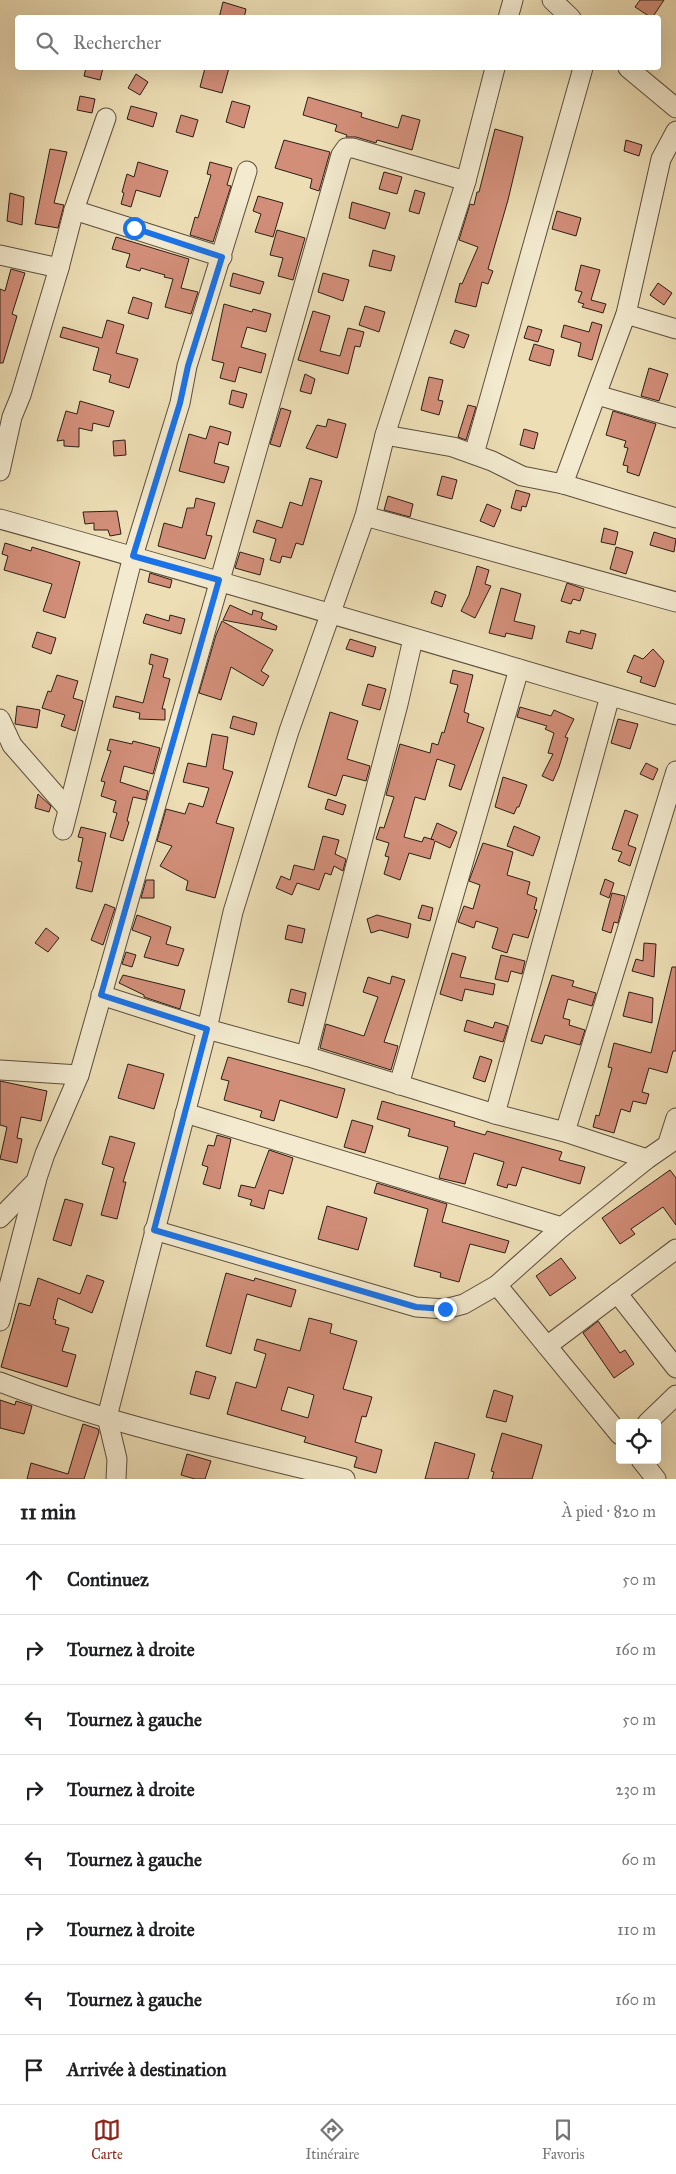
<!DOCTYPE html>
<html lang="fr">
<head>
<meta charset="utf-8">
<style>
  :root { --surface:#fff; --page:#f2f2f2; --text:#202124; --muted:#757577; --line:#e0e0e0; --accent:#8f2418 }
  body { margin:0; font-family:"IM FELL Great Primer",serif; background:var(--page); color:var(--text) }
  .controls { position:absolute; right:15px; bottom:15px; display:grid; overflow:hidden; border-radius:5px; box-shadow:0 5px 20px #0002 }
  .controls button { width:45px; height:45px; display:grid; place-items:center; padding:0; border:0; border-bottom:1px solid var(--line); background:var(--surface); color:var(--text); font:25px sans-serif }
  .stop { position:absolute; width:15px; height:15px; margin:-11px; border:4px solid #1a73e8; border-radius:50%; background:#fff }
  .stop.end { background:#1a73e8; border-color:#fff; box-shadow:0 1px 5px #0008 }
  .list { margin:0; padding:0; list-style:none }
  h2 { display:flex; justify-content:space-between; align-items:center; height:65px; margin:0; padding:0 20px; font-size:21px }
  h2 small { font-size:16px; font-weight:400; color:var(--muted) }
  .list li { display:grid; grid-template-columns:32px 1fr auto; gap:15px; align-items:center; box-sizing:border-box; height:70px; padding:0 20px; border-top:1px solid var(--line) }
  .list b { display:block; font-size:19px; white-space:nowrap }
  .list em { font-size:16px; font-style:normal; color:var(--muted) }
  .icon { flex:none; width:28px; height:28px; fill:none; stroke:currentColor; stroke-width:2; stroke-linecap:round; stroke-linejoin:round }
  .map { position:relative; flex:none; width:676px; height:1479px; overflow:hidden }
  .search { position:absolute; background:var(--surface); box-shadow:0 5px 20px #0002; left:15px; right:15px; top:15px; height:55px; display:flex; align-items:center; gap:12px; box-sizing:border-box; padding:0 18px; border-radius:5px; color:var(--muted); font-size:19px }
  .sheet { height:625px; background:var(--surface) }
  nav { display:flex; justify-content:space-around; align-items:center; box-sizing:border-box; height:70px; border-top:1px solid var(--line); background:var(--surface); font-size:14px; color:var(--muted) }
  nav a { display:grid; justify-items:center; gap:2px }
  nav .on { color:var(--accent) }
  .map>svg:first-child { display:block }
  .building { fill:#d28e79; stroke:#2c1e16; fill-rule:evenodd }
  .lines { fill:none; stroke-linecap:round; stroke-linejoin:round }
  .minor-casing { stroke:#5c4e3e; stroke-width:21 }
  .minor { stroke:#f3eacf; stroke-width:19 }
  .route { stroke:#1a73e8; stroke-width:6 }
</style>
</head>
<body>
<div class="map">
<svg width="676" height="1479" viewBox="0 0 676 1479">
  <rect width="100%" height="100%" fill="#eddeb5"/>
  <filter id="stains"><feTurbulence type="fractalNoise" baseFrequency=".004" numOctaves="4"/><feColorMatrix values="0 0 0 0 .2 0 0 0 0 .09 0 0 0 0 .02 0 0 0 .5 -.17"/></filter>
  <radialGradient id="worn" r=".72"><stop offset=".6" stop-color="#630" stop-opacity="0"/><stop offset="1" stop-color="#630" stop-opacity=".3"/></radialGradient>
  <!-- building -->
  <g class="building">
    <path d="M640,0h24l-12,18 -17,-11z"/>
    <path d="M223,2l23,7 -2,9h-25z"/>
    <path d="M86,68h17l-3,12 -16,-4z"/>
    <path d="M205,68h24l-7,25 -22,-6z"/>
    <path d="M136,74l12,8 -8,13 -12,-7z"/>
    <path d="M80,96l15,3 -3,14 -15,-3z"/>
    <path d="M308,97l54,16 -1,4 37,11 4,-13 18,5 -8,30 -35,-10 -1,3 -20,-6h-10l1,-2 -12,-4 2,-6 -34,-10z"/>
    <path d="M232,101l18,5 -6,22 -18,-6z"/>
    <path d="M131,106l26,7 -4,14 -26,-8z"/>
    <path d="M181,115l17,5 -5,17 -17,-5z"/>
    <path d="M495,129l28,8 -15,63 -20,69 5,2 -5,13 -6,-2 -6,25 -21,-5 5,-19 2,1 16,-37 -19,-7 11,-36 4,1 3,-13h2z"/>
    <path d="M284,140l46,12 -11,39 -9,-3 2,-9 -37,-11z"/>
    <path d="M626,140l16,5 -3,11 -15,-5z"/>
    <path d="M50,149l17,3 -13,51 10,2 -6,23 -23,-4z"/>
    <path d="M138,162l30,9 -8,26 -24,-7 -5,17 -10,-3 3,-11 -2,-1 5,-18 7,3z"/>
    <path d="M210,162l22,6 -5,17 4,1 -18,56 -23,-7 5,-18 3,1 13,-43 -4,-1z"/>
    <path d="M384,172l18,5 -5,17 -18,-5z"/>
    <path d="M415,190l10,3 -6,21 -10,-3z"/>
    <path d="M10,193l14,4 -2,28 -15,-4z"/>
    <path d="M258,196l25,7 -10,34 -18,-5 6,-18 -8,-3z"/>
    <path d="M352,202l38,11 -5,16 -36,-11z"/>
    <path d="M557,211l24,7 -5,18 -24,-7z"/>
    <path d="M277,230l28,8 -12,42 -15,-4 5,-18 -13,-3z"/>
    <path d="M116,237l73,22 -8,29 17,4 -7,22 -26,-7 8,-28 -9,-2 1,-2 -24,-7 -1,3 -14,-4 4,-13 -18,-5z"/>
    <path d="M373,250l22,6 -4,15 -22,-5z"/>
    <path d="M581,265l19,5 -9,30 15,4 -3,9 -21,-6 2,-3 -6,-2 4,-10 -7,-2z"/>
    <path d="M11,269l14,4 -13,41 5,2 -14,47h-3v-74l5,2z"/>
    <path d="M233,273l31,9 -4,12 -30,-8z"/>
    <path d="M323,273l26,7 -6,21 -25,-9z"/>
    <path d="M658,283l14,10 -8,12 -14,-10z"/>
    <path d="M133,297l19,6 -4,16 -20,-6z"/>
    <path d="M224,304l28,8 1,-3 18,5 -5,18 -19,-5 -6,20 25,7 -5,19 -22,-6 -4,15 -15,-4 4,-15 -12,-3z"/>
    <path d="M365,306l20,6 -6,20 -20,-7z"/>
    <path d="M313,311l17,5 -10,35 20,5 8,-28 16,4 -4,15 -5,-1 -7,28 -50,-14z"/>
    <path d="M107,320l17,5 -8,28 22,6 -9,29 -20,-6 2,-7 -18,-5 6,-22 -39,-11 3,-10 39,11z"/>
    <path d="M592,322l10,3 -10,35 -14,-4 3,-13 -20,-6 3,-12 25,7z"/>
    <path d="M528,326l14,4 -4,12 -14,-4z"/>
    <path d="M455,330l14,5 -5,13 -14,-5z"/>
    <path d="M534,344l20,6 -4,16 -21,-6z"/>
    <path d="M649,368l19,6 -9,27 -18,-5z"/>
    <path d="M305,374l10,5 -4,15 -11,-3z"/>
    <path d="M429,377l14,3 -5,20 5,1 -4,14 -18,-5z"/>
    <path d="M232,390l15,4 -4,14 -14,-4z"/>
    <path d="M80,401l34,10 -5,16 -16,-4 -1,8 -13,-3v19l-15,-1v-6l-7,1 9,-30 11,3z"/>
    <path d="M468,405l8,2 -10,33 -8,-3z"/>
    <path d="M281,408l10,3 -11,36 -10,-3z"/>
    <path d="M613,411l43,13 -17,52 -12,-4 1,-6 -5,-1 5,-17 -4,-1 2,-6 -20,-6z"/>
    <path d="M328,419l18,5 -9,34 -31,-10 11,-23 9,2z"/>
    <path d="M210,426l21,6 -3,13 -9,-3 -5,21 15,4 -5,16 -45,-12 10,-37 17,5z"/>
    <path d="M524,429l14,4 -4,16 -14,-4z"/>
    <path d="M125,440l1,15 -12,1 -1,-15z"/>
    <path d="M442,476l15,4 -5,19 -15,-4z"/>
    <path d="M310,478l12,3 -19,64 -7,-2 -5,15 -9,-2 -2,7 -10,-3 6,-21 -23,-7 4,-12 25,8 8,-26 12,4z"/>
    <path d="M516,490l14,4 -4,13 -4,-1 -1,5 -10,-3z"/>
    <path d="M388,496l25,8 -3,13 -26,-7z"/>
    <path d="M196,498l19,5 -9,32 6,1 -7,23 -47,-13 6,-23 18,5 5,-20h7z"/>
    <path d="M487,504l14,6 -7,17 -14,-6z"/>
    <path d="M117,511l4,23 -11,2 -2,-6h-14v-7l-9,1 -2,-12z"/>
    <path d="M604,528l14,4 -3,13 -14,-3z"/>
    <path d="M654,532l22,7 -2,13 -24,-7z"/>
    <path d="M5,543l26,8 1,-4 48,15 -15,56 -22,-7 9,-27 -48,-14 4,-14 -6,-2z"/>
    <path d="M616,547l17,5 -7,22 -16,-5z"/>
    <path d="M240,552l24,7 -4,16 -25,-7z"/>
    <path d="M477,566l12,4 -4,14 6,2 -16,32 -14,-7 8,-16z"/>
    <path d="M150,573l22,7 -2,8 -22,-6z"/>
    <path d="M567,583l17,6 -4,12 -7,-2 -2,5 -10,-3z"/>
    <path d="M501,588l20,6 -7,27 21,5 -3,13 -26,-6 -1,4 -16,-4z"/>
    <path d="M435,591l11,4 -4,12 -11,-4z"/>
    <path d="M230,605l22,10 1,-5 10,3 -2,6 16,7 -1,4 -53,-10z"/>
    <path d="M146,614l23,7 1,-6 15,4 -4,15 -38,-11z"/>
    <path d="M222,621l51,29 -12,21 8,5 -6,10 -32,-19 -10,33 -22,-7 17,-58z"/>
    <path d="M581,630l15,4 -4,15 -26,-7 3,-11 11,3z"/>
    <path d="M37,632l19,6 -5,16 -19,-7z"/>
    <path d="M350,639l26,8 -3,10 -27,-8z"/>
    <path d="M653,649l11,12 -9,26 -15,-5 2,-5 -15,-5 7,-17 9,4z"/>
    <path d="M151,654l17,5 -5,18 7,2 -8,30h3v11l-26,-1 1,-6 -27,-6 3,-11 27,7 10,-38 -4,-1z"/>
    <path d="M453,670l20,5 -9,37 5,2 -2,8 17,6 -23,62 -12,-4 6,-21 -18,-6 -12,41 -10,-3 -11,40 18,5 2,-5 10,3 -3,-1 6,-16 20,9 -7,16 -15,-7 -5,18 -21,-6 -9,27 -16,-6 5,-17 -4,-1 4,-13 -13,-4 4,-12 4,1 10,-31 -8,-2 14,-51 30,9 2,-10 6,2 4,-13 2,1 14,-48 -8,-2z"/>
    <path d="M57,675l21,6 -5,17 10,3 -8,30 -14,-5 4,-11 -23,-7 6,-17 3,1z"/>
    <path d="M368,684l18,5 -6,21 -18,-5z"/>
    <path d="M17,706l23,4 -3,18 -22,-4z"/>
    <path d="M520,707l31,9 3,-6 20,9 -9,18 3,1 -9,29 -6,14 -11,-5 11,-22 -5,-1 6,-20 -9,-4 2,-3 -30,-9z"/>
    <path d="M330,712l28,9 -11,38 23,7 -4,15 -23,-6 -7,21 -28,-9z"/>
    <path d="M233,716l24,7 -3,12 -24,-7z"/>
    <path d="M618,719l20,5 -8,25 -19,-6z"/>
    <path d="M212,734l16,3 -5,32 10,3 -17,51 18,5 -19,70 -29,-8 2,-9 -28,-15 12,-20 -15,-5 9,-32 19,5 4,-11 14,4 6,-19 -26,-6 5,-19 18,4z"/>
    <path d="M110,739l22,5 1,-3 27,7 -7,26 -29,-8 -4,16 28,9 -2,9 -13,-3 -6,24 2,1 -6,19 -13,-4 7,-24 -4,-1 3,-11 -15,-5 4,-14 -4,-1 10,-30 -4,-1z"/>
    <path d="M646,763l12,6 -5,11 -13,-6z"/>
    <path d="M503,777l24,8 -8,22h-2l-3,7 -19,-7z"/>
    <path d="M38,794l13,12 -2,6 -14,-4z"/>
    <path d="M328,799l18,6 -3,10 -18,-6z"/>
    <path d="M625,810l13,5 -10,30 8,3 -6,18 -12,-5 4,-9 -10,-3z"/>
    <path d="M514,826l26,11 -7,19 -26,-10z"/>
    <path d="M81,827l25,6 -14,59 -16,-4 6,-26 -4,-1 5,-23 -5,-1z"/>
    <path d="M323,836l16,4 -4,14 11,5 -3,12 -9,-5 -3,9 -6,-2 -6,17 -22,-7 -5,12 -16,-7 5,-12 9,4 4,-15 20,5z"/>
    <path d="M483,843l30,9 -6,23 23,7 -3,12 10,4 -3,11 3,1 -9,28 -15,-4 -6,19 -15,-5 6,-20 -22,-7 -2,7 -16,-6 6,-16 9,3 7,-24 -11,-4z"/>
    <path d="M605,879l9,4 -5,15 -9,-4z"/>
    <path d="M146,880h8v18h-13z"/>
    <path d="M612,893l13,3 -7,27 -4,-1 -3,11 -9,-3z"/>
    <path d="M105,904l10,4 -12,37 -12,-5z"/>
    <path d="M422,905l11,3 -3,13 -12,-3z"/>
    <path d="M137,915l34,12 -5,17 18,5 -6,17 -34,-9 7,-20 -19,-7z"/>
    <path d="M377,915l34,9 -3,14 -28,-8 -9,3 -4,-14z"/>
    <path d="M288,925l17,4 -3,14 -17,-4z"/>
    <path d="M46,928l13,10 -11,14 -13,-9z"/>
    <path d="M644,943l12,1 -2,33 -22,-6 4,-12 7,2z"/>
    <path d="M126,952l10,3 -4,12 -10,-3z"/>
    <path d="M452,953l14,4 -6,20 35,7 -2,11 -28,-6 -3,12 -22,-7z"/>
    <path d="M501,955l24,6 -3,13 -11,-3 -3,11 -13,-3z"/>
    <path d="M672,967h4v84h-3l-6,22 -18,-5 -7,24 7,2 -3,10 -13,-3 -3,11 -9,-3 -7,24 -21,-6 3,-12 3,1 13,-48 -4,-1 6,-24 37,10z"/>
    <path d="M123,975l62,15 -5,19 -36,-12v-2l-25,-12z"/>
    <path d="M552,975l22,6 -2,5 24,7 -4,13 -24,-7 -5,19 7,2 -1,5 16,5 -5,15 -35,-10 -3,9 -11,-3z"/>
    <path d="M392,976l13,4 -21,62 14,4 -7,24 -71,-22 6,-24 38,12 14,-39 -15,-5 5,-15 22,7z"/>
    <path d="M291,989l15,4 -3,13 -15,-4z"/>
    <path d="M629,992l24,6 -1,25 -29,-7z"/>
    <path d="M467,1020l26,8 2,-6 13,4 -5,16 -39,-11z"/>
    <path d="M480,1056l12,4 -7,22 -12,-4z"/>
    <path d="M228,1057l117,32 -8,29 -57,-18 -6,21 -14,-4 2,-6 -38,-11 5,-19 -8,-2z"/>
    <path d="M128,1064l36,10 -10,35 -36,-11z"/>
    <path d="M0,1081l47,10 -6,30 -20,-4 -4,21 5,1 -5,24 -17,-4 7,-32 -7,-2z"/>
    <path d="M382,1101l73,21 -1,4 31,9 2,-4 75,21 -3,8 26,7 -5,17 -58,-17 -6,19 -8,-2 -1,4 -10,-3 7,-23 -30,-9 -9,31 -26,-6 9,-31 -40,-11 2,-7 -33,-10z"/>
    <path d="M352,1120l21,6 -8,27 -21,-6z"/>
    <path d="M217,1135l14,4 -11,50 -17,-5 5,-17 -6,-2 6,-20 6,1z"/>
    <path d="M110,1136l25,7 -12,39h3l-9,37 -16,-4 13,-47 -12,-4z"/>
    <path d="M269,1150l24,8 -10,36 -14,-4 -5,19 -14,-4 2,-5 -14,-4 3,-11 14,3z"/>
    <path d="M670,1170l6,8v47l-13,-18 -32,22 4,5 -15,10 -18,-26z"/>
    <path d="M377,1183l70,21 -5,18 67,19 -4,12 -35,-9 -11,38 -19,-5 1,-4 -27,-7 14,-57 -54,-16z"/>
    <path d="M65,1199l18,5 -12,42 -18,-6z"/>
    <path d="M327,1206l40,12 -9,32 -40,-11z"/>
    <path d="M561,1258l15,20 -26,18 -14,-20z"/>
    <path d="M226,1273l28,8 1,-3 41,12 -5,17 -44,-13 -16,60 -25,-8z"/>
    <path d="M87,1275l17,6 -12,32 -34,-15 -5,21 3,1 -1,4 14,4 -7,23 14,4 -9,32 -66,-20 18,-64 11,3 8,-28 42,16z"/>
    <path d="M309,1318l23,6 -2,9 27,8 -14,48 29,8 -6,20 -4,-1 -7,26 27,8 -6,23 -22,-6 3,-10 -53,-15 2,-5 -79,-23 9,-32 20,6 10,-34 -12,-4 3,-11 43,12zM288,1387l26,8 -6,23 -27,-8z"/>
    <path d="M598,1321l22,32 5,-3 9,14 -20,14 -31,-45z"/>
    <path d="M196,1371l20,6 -7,22 -19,-5z"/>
    <path d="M494,1390l19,6 -7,26 -20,-5z"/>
    <path d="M0,1400l15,5 1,-4 16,5 -8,28 -24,-6z"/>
    <path d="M83,1424l15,5 1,3 -15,47h-57l4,-16 37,11z"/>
    <path d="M502,1433l40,12 -10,34h-40l2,-7 -3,-1z"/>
    <path d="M435,1442l40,12 -7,25h-43z"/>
    <path d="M187,1454l24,7 -6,18h-10l-14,-4z"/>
  </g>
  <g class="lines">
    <defs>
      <g id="minor">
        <path d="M552,0l19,18"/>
        <path d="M508,18l5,-18"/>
        <path d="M628,68l48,40"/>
        <path d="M74,210l148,47"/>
        <path d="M0,255l59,13"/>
        <path d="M626,314l50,15"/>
        <path d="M597,395l79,23"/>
        <path d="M385,435l68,12 39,14 30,15 41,8 113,34"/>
        <path d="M474,454l109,-386"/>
        <path d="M0,471l12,-54 9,-22 38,-127 15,-58 32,-92"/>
        <path d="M563,484l63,-170 35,-155 15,-28"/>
        <path d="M365,516l311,86"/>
        <path d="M0,519c226,63 451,130 676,196"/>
        <path d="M0,719l12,26 56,64"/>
        <path d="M63,830l70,-274 47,-153 7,-37 60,-195"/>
        <path d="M101,995l106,34 99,27 189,58 70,18 82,27"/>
        <path d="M306,1056l92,-352 15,-65"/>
        <path d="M0,1070l79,5"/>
        <path d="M399,1085l120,-416"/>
        <path d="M185,1113l377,114"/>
        <path d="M495,1114l115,-418"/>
        <path d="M565,1132l111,-361"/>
        <path d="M668,1143l8,-25"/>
        <path d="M0,1218l36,-37 9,-27 34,-79 262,-920 5,-7h7l113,33"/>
        <path d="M154,1230l262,77 29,2 19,-5 33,-19 65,-58 85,-68 29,-20"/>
        <path d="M497,1285l123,150"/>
        <path d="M617,1293l59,75"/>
        <path d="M0,1321l36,-139"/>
        <path d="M547,1346l129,-97"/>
        <path d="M0,1382c111,43 230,68 345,97"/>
        <path d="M647,1423l29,-28"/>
        <path d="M641,1460l15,19"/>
        <path d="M116,1479l1,-20 -10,-42 100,-388 26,-117 56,-181 76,-215 20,-81 81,-254 29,-113"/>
      </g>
    </defs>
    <!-- minor casing -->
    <use href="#minor" class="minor-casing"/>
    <!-- minor -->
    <use href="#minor" class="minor"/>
  </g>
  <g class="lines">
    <!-- route -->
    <path class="route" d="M134,228l88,29 -34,109 -8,37 -47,153 86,24 -118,415 106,34 -53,201 262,77 29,2"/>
  </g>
  <rect width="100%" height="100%" filter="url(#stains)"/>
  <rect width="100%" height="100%" fill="url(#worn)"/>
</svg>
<div class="controls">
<button><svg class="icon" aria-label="locate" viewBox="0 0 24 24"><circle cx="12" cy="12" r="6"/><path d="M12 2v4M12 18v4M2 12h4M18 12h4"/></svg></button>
</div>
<div class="stop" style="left:134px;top:228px"></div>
<div class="stop end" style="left:445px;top:1309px"></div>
<div class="search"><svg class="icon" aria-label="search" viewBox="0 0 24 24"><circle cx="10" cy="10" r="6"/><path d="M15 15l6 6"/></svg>Rechercher</div>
</div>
<section class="sheet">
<h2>11 min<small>À pied · 820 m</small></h2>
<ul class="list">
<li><svg class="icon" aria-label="ahead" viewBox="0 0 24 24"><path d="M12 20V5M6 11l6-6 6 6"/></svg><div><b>Continuez</b></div><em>50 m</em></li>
<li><svg class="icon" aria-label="right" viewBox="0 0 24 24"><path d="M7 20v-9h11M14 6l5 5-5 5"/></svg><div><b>Tournez à droite</b></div><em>160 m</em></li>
<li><svg class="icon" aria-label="left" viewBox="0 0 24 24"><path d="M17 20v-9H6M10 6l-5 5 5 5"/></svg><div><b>Tournez à gauche</b></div><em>50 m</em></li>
<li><svg class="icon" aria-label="right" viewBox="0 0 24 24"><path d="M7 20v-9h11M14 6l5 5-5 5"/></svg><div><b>Tournez à droite</b></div><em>230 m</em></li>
<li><svg class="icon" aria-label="left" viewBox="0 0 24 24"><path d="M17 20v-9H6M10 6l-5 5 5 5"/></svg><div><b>Tournez à gauche</b></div><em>60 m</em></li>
<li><svg class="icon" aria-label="right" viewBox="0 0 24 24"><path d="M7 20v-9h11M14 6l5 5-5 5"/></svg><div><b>Tournez à droite</b></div><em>110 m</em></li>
<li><svg class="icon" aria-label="left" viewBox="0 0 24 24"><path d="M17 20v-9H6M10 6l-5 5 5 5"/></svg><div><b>Tournez à gauche</b></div><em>160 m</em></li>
<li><svg class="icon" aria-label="arrive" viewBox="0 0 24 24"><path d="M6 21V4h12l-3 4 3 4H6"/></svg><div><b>Arrivée à destination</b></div></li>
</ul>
</section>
<nav>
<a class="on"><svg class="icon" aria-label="map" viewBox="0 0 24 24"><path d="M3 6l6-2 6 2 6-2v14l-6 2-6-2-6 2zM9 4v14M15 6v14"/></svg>Carte</a>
<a><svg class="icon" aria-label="directions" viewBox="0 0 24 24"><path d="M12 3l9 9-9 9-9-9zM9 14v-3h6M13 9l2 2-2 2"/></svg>Itinéraire</a>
<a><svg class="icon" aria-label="saved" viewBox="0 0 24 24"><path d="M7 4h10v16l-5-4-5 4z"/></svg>Favoris</a>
</nav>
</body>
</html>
